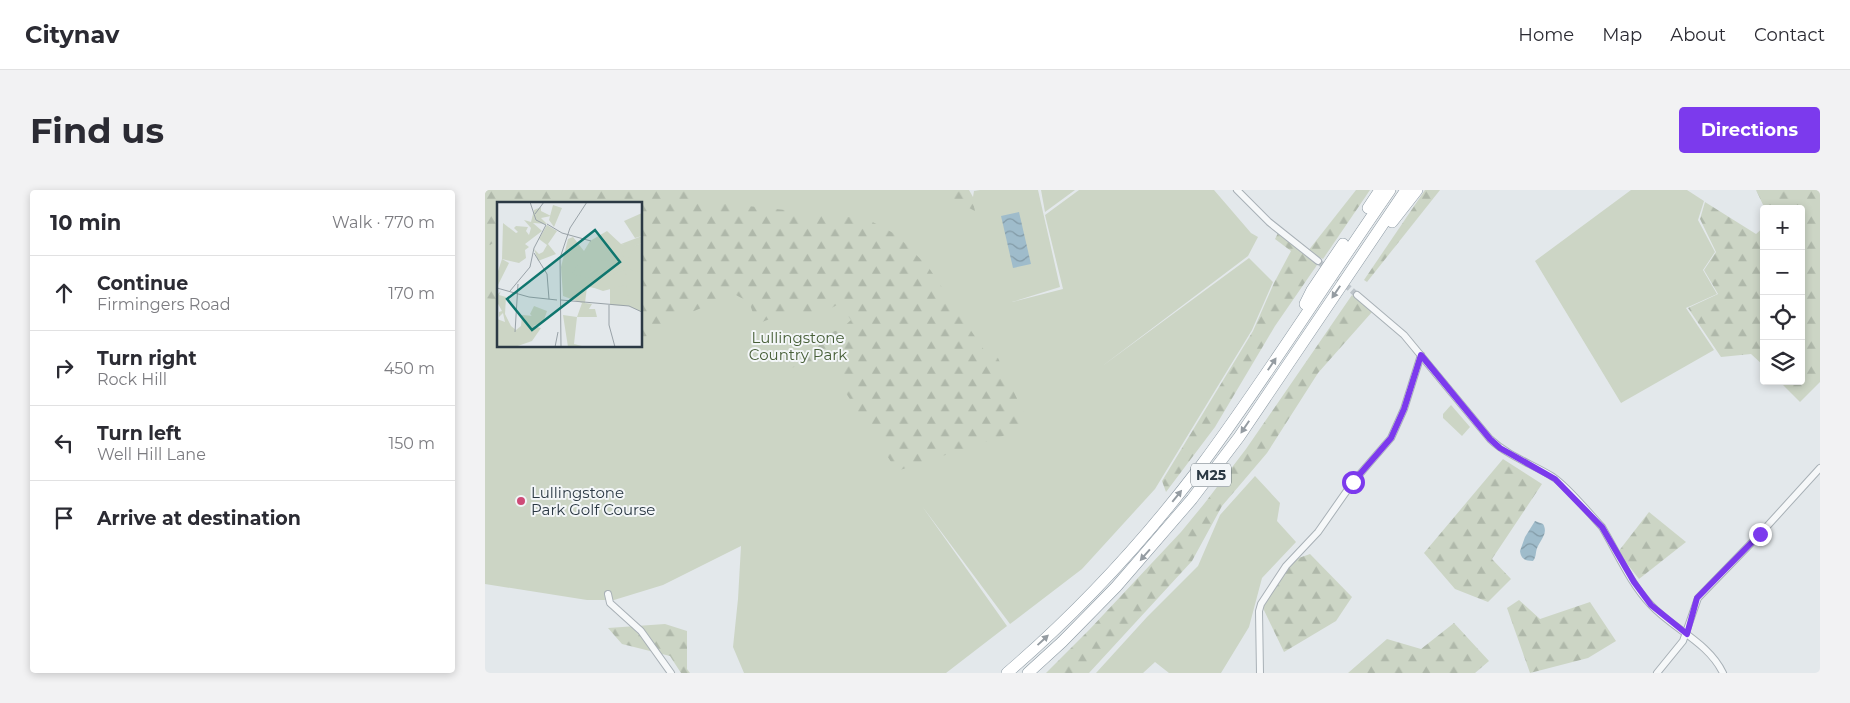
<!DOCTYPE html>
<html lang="en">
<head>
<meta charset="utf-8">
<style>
  :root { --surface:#fff; --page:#f2f2f3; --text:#2b2b33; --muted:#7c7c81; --line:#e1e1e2; --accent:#7c3aed }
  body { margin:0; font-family:Montserrat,sans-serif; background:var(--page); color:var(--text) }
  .controls { position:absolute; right:15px; top:15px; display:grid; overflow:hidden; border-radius:5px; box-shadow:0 2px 8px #0003 }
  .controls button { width:45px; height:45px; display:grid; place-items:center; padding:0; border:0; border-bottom:1px solid var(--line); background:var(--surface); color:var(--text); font:25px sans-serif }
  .stop { position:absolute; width:15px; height:15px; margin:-11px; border:4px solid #7c3aed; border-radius:50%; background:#fff }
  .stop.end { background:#7c3aed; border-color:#fff; box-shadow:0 1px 5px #0008 }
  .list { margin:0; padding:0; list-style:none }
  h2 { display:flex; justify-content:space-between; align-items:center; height:65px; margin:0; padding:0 20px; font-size:21px }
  h2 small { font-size:16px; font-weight:400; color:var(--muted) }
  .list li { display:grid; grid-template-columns:32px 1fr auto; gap:15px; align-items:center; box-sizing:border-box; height:75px; padding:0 20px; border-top:1px solid var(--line) }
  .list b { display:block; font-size:19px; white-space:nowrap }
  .list p { margin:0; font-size:16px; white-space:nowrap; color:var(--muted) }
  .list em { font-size:16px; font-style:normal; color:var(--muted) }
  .icon { flex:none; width:28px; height:28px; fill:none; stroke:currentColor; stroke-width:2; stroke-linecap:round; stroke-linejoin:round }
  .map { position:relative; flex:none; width:1335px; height:483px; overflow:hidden; border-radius:5px }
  header { display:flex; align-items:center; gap:30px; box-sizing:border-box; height:70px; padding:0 25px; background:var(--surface); border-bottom:1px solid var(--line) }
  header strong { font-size:24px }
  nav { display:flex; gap:28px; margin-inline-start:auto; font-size:18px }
  .intro { display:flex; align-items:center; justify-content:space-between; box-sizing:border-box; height:120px; padding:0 30px }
  h1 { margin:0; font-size:35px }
  .button { padding:12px 22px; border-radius:5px; background:var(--accent); color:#fff; font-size:18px; font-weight:700 }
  main { display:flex; gap:30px; padding:0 30px }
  aside { flex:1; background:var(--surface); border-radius:5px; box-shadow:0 2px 8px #0003 }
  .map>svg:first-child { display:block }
  .green { fill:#ccd5c5; fill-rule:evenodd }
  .forest { fill:url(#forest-firs) }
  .water { fill:url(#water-waves) }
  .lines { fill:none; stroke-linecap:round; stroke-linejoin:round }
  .minor-tunnel { stroke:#bec5ca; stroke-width:6; stroke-dasharray:6 3; stroke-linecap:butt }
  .minor-casing { stroke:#a8b0b6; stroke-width:8 }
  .motorway-casing { stroke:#8b98a2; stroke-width:12 }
  .minor { stroke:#f6f8f9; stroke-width:6 }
  .motorway { stroke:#fff; stroke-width:11 }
  .oneway { fill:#959ca2 }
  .route { stroke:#7c3aed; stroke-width:6 }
  .poi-dot { fill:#ce4b77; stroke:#f3f6f8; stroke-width:2 }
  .labels { text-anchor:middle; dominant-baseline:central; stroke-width:4; stroke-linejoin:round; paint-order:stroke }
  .shield { fill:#f3f6f8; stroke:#67727a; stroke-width:1 }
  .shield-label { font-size:14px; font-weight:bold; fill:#2b3944 }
  .park-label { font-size:15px; fill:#475f38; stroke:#f3f6f8 }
  .poi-label { font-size:15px; fill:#2b3944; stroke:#f3f6f8; text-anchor:start }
  .inset-road { fill:none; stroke:#99a2a8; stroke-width:1 }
  .view { fill:#0f766e; fill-opacity:0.15; stroke:#0f766e; stroke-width:2.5 }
  .inset-edge { fill:none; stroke:#2b3944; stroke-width:2.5 }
</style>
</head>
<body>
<header>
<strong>Citynav</strong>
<nav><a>Home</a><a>Map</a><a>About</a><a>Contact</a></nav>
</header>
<div class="intro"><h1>Find us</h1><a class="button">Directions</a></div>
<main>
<aside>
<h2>10 min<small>Walk · 770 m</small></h2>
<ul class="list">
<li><svg class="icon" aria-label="ahead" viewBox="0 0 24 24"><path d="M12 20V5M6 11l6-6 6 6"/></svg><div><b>Continue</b><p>Firmingers Road</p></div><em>170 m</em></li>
<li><svg class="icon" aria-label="right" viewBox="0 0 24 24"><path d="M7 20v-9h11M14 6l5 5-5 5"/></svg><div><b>Turn right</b><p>Rock Hill</p></div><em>450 m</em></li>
<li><svg class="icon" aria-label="left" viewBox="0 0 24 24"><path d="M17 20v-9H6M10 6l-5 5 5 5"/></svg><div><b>Turn left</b><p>Well Hill Lane</p></div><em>150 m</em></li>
<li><svg class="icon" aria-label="arrive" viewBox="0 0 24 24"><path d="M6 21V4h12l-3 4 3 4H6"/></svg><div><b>Arrive at destination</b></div></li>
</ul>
</aside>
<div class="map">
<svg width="1335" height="483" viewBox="0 0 1335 483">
  <defs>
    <pattern id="forest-firs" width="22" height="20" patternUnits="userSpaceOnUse" patternTransform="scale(1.25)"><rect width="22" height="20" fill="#ccd5c5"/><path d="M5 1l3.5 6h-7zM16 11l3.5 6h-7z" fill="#afb8aa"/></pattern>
    <pattern id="water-waves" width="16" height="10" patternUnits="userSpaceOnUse" patternTransform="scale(1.25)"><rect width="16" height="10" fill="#9fbccb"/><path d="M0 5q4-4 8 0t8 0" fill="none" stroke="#829aa6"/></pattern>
  </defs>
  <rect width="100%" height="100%" fill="#e3e8eb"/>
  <!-- green -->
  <g class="green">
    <path d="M0,0h484l4,7 1,-6 6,-1h58l22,97 -48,15 51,-13 -18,-74 34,-25h135l37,43 7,4 -10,19 -147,111 148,-109 24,24 -21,48 -97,159 -73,80 -72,55 -88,-118 85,120 -61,47h-202l-11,-26 5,-48 3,-53 -78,39 -49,15h-27l-102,-16zM14,14h142v142h-142z"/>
    <path d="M556,0h34l-30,22z"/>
    <path d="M1146,0h56l17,11 -6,19 17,32 -12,18 14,24 -31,14 28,42 -93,53 -86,-142z"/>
    <path d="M966,215l19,22 -8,9 -19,-18v-4z"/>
    <path d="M770,286l25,27 -3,18 19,21 -34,36 -13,49 -28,46h-52l-14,-11 -12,11h-47l51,-56 51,-51 22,-51z"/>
  </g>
  <!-- forest -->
  <g class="forest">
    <path d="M0,0h197l29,12 156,17 30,16 32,33 57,85 12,5 30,64 -13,10 -118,39 -74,-113 -45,14 -2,-6 46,-32 18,-4 11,-10 -12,-16 -17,9 -34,-1 -31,12 -8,-22 -15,-8 -61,26 -12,12 -20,6v-134h-142v35l-9,6 -5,-5z"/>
    <path d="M448,0h35l4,8 3,13z"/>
    <path d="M871,0h14l-47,69 -15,-8z"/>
    <path d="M940,0h15l-73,92 -3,-2z"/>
    <path d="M1271,0h64v192l-20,20 -21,-21h22v-172h-36z"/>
    <path d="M1220,12l51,32 8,-7v139l-13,-12 -30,3 -33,-49 30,-14 -14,-24 12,-18 -16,-33z"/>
    <path d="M793,43l39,32 -42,61 -60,101 -49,65 -4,-11 91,-150 21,-48 17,-32 -16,-12z"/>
    <path d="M0,83l14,7v20l-14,-2z"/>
    <path d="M867,105l20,17 -54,61 -51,80 -45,53 -30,55 -103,112h-43l43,-43 92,-98 23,-28 42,-55z"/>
    <path d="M1018,269l39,25 -50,75 19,20 -23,23 -33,-13 -31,-36z"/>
    <path d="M1164,322l37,30 -47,37 -21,-27z"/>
    <path d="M825,364l42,43 -16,24 -52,31 -23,-48 32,-44z"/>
    <path d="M1034,410l21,19 50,-17 26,39 -28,17 -58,15 -23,-65z"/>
    <path d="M969,433l35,38 -14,12h-127l39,-34 34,10z"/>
    <path d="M180,434l22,7v38l3,4h-9l-11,-17 -48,-12 -14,-16z"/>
  </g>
  <!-- water -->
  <g class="water">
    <path d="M534,22l12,52 -18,4 -12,-52z"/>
    <path d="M1050,331l8,3c5,8 -1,14 -5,22 -3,5 -1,10 -5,15 -8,0 -12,-2 -13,-10l5,-14z"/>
  </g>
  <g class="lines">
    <!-- minor-tunnel -->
    <path class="minor-tunnel" d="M833,71l39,34"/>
    <defs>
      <g id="minor">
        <path d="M752,0l32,32 49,39"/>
        <path d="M872,105l47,40 86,104c18,17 42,25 63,38 15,10 36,36 49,50 15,25 28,56 49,78 22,24 57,37 72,68"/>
        <path d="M123,404l2,9 31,28 30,42"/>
        <path d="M775,483l-1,-62 2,-7 25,-38 32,-34 35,-50 38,-44 13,-29 17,-54"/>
        <path d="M1172,483l26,-32 15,-43 62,-64 60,-66"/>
      </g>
      <g id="motorway">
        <path d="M883,18l12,-18"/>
        <path d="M907,32l25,-32"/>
        <path d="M820,114l7,-14 31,-46"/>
        <path d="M522,483c71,-61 136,-131 193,-206 67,-90 126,-185 190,-277"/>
        <path d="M543,483l34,-31 54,-55 76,-88 47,-62 167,-247"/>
      </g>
    </defs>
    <!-- minor casing -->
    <use href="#minor" class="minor-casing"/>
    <!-- motorway casing -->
    <use href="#motorway" class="motorway-casing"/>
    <!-- minor -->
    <use href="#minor" class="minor"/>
    <!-- motorway -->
    <use href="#motorway" class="motorway"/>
  </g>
  <!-- one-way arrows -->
  <defs><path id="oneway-solid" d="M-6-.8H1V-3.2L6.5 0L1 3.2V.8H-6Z" transform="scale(1.25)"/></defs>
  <g class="oneway">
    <use href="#oneway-solid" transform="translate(851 102) rotate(124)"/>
    <use href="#oneway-solid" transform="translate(787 174) rotate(-56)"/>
    <use href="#oneway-solid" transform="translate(760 237) rotate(124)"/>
    <use href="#oneway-solid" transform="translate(692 306) rotate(-51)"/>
    <use href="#oneway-solid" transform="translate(660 365) rotate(131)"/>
    <use href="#oneway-solid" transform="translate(558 450) rotate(-43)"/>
  </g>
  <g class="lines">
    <!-- route -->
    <path class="route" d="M868,292l38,-44 13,-29 17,-54 69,84 10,9 55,31 47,48 32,55 17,23 36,29 10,-36 63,-64"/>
  </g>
  <!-- markers -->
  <circle class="poi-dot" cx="36" cy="311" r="5"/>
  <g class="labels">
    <!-- shield labels -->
    <rect class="shield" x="706" y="273.5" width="40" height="23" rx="4"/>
    <g class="shield-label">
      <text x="726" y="285">M25</text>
    </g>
    <!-- park labels -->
    <g class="park-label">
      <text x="313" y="147">Lullingstone<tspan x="313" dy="17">Country Park</tspan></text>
    </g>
    <!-- poi labels -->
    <g class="poi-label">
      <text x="46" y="302">Lullingstone<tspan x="46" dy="17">Park Golf Course</tspan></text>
    </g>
  </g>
  <!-- overview -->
  <g transform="translate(12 12)">
    <rect width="145" height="145" fill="#e3e8eb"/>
    <path d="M56,3l9,3 -8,19 -5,-7zM145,11v23l-7,2 -11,-17zM50,23l10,6 -9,13 8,10 -18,7 -4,-12 5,5 4,-2 4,-7 -8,-6zM110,29l14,13 12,2 9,-3v69l-13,-6 -19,-1v-16l-23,-2 -2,16 7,1 -3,5h6l2,8h-20l-3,27 12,3h-18l-5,-32 14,2 5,-14 -19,-7 -2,-29 7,-28 5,-2 11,14 6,-10zM5,57l7,4 -12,24v-13zM37,104l13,5 -4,12 -4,1 -9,-10z" fill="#ccd5c5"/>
    <path d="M44,5v4l10,5 -10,2 6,6 -14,-1 9,8 -17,13 4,3 -4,3 1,8 -7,5 -17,-4 1,-36 13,10 2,-1 -4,-4 2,-2 12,1 -2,4 3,4 2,-7 -7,-8 7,2 3,-12zM145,34v7l-9,4 -3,11 -8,-2 4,-9h5l-10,-3zM119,56l7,9 -30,12 -21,-5 6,-10 10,4 3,-3 -1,7 12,-12 12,1zM130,66l9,4 6,-4v44l-12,-6 -4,-21 -23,6 -17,-6 39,-15 1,6zM1,86l-1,7 4,-4 -2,4 7,2 -1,17 6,12 5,4 5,-4 1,-11 12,1 5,8 -6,2 8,2 -9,13 -17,6h-18v-28l8,3 -2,-9 -4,4v-5l3,-1 -5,-9z" fill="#ccd5c5"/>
    <path class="inset-road" d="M38,12l9,-12M50,22l15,9 29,8M37,51l13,21 2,25M0,86l32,9 28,3M13,89l20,-24 4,-19 12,-23 -10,-5 -6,-18M64,98l68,6 13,6M112,103v20l6,22M18,130l3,-48M58,145l3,-15M64,145l-1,-89 10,-30 17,-26"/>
    <path class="view" d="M98,28l25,32 -88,68 -25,-31z"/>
    <rect width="145" height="145" class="inset-edge"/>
  </g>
</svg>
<div class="controls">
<button>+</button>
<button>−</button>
<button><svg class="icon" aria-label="locate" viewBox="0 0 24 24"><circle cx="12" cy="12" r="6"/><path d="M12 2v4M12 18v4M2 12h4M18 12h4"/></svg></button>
<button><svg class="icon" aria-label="layers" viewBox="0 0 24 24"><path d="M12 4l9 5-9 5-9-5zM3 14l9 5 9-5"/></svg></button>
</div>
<div class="stop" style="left:868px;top:292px"></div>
<div class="stop end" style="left:1275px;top:344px"></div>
</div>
</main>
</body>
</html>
